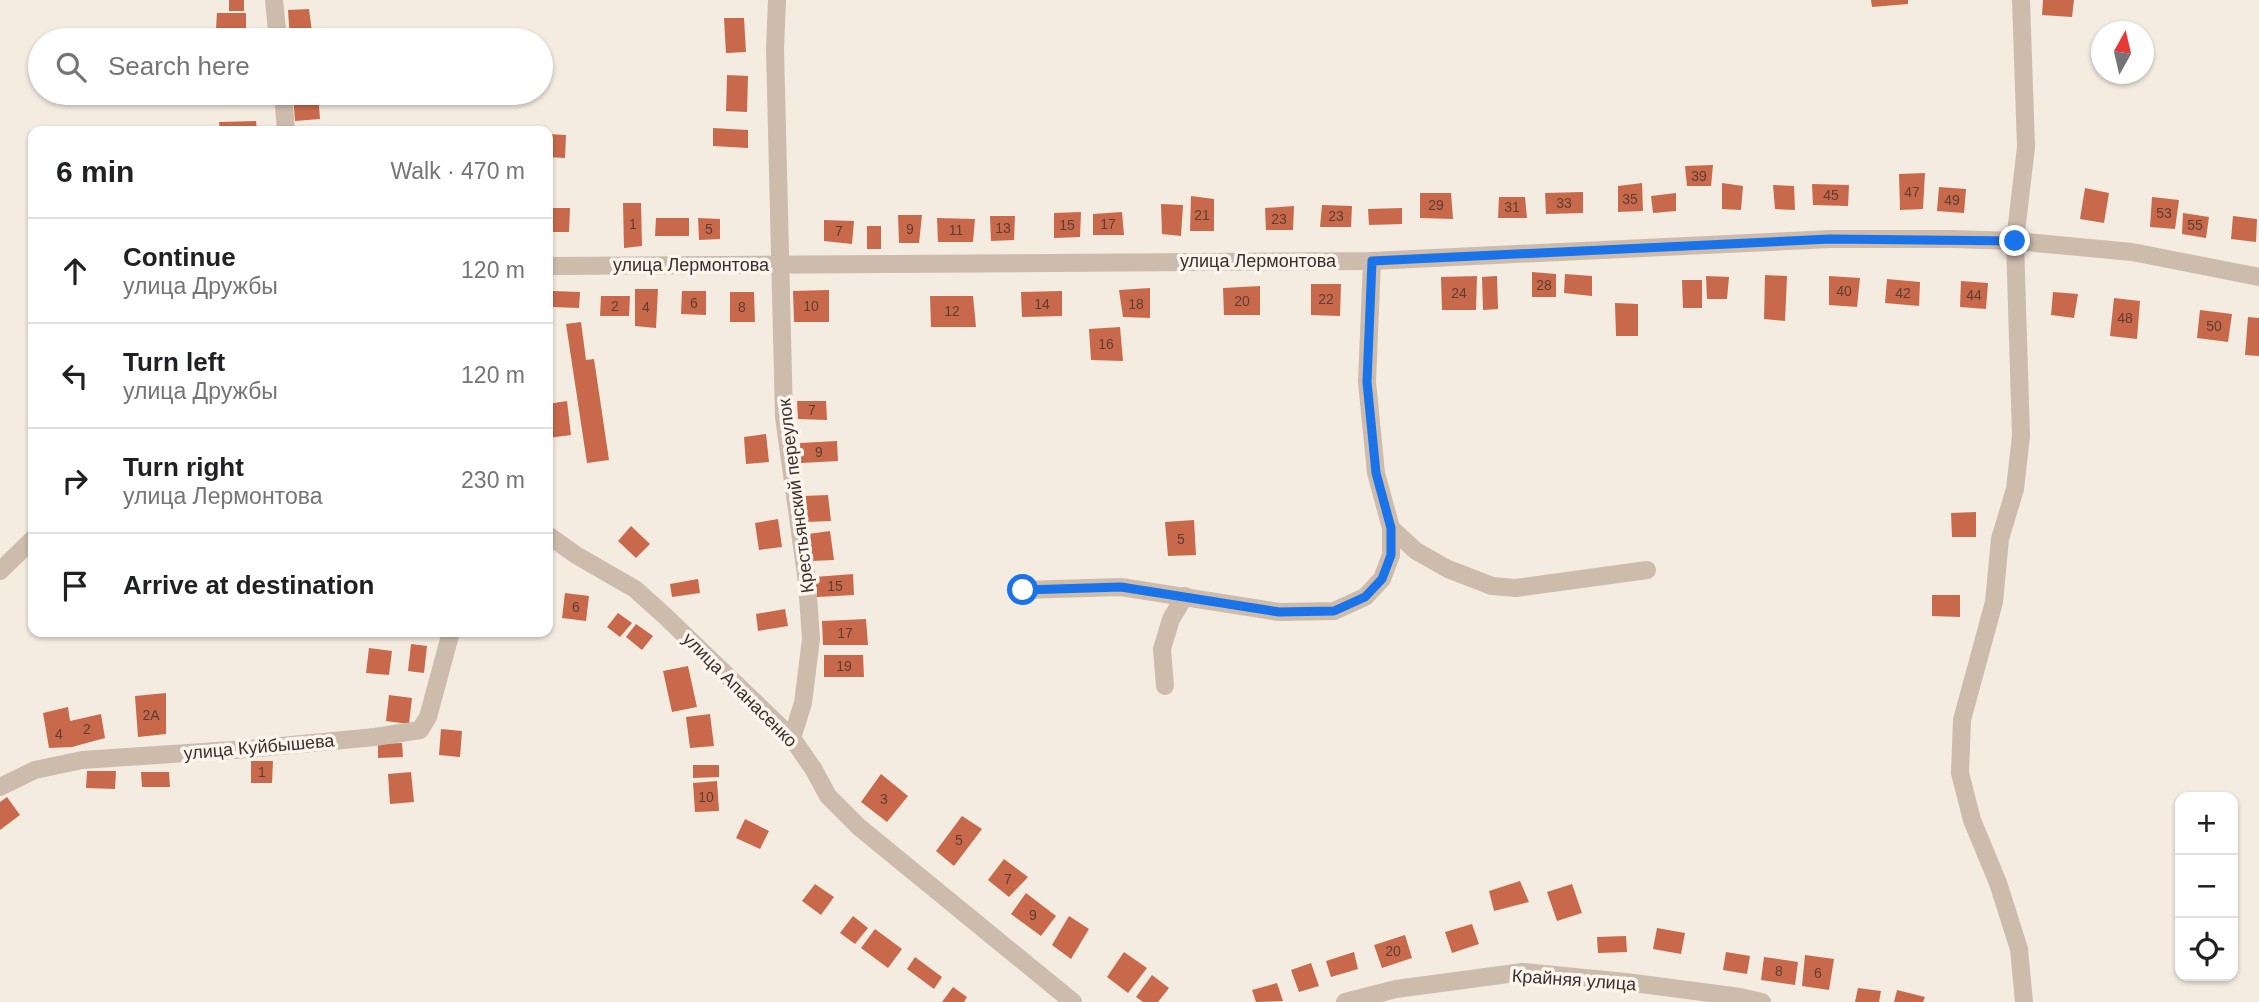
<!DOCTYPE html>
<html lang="en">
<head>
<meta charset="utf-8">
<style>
  :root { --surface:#fff; --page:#f6f6f6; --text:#202124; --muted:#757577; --line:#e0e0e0 }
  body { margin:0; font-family:Helvetica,sans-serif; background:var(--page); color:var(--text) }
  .controls { position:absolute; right:21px; bottom:21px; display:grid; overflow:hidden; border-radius:14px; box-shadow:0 2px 5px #0004 }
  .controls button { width:63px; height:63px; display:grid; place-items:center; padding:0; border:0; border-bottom:2px solid var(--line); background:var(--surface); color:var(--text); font:35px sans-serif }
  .compass { position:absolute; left:2091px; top:21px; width:63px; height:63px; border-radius:50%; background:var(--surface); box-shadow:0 2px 5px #0004; rotate:8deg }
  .stop { position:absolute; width:21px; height:21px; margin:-16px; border:5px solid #1a73e8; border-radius:50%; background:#fff }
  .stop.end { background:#1a73e8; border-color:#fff; box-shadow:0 2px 7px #0008 }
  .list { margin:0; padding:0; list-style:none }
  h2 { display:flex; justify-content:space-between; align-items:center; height:91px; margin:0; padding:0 28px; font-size:30px }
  h2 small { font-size:23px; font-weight:400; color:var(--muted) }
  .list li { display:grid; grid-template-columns:46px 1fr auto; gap:21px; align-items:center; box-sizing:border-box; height:105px; padding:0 28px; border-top:2px solid var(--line) }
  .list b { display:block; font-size:26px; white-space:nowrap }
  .list p { margin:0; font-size:23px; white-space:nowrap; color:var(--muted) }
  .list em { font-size:23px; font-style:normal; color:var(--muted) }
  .icon { flex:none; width:38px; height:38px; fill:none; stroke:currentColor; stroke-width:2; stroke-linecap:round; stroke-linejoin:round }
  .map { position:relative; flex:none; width:2259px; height:1002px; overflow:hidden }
  .search { position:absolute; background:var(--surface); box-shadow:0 2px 5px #0004; left:28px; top:28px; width:525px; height:77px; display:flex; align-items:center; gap:18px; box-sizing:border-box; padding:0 24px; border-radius:38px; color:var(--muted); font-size:26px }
  .panel { position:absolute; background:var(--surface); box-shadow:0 2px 5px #0004; left:28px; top:126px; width:525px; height:511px; border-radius:14px }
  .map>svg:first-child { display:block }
  .building { fill:#c8694b }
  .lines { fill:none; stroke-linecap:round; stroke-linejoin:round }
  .minor { stroke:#cdbbac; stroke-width:18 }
  .route { stroke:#1a73e8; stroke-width:9 }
  .labels { text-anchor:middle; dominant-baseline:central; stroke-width:7; stroke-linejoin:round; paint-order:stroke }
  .number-label { font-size:14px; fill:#5e3e33 }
  .street-label { font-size:18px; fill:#3b302b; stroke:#fbf5ee }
</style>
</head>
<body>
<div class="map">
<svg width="2259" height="1002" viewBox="0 0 2259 1002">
  <rect width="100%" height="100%" fill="#f4ebe1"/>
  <!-- building -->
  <g class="building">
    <rect x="229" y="0" width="15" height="11"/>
    <path d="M1871,0h37v4l-36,3z"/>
    <path d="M2043,0h31l-2,17 -30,-2z"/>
    <path d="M309,9l4,31h-23l-2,-30z"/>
    <path d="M217,13h29v17l-30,-1z"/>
    <path d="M724,18h20l2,34 -20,1z"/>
    <path d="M727,75l21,1 -1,36 -21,-1z"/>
    <path d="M293,93h25l2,26 -25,2z"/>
    <path d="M256,121l1,10h-37l-1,-9z"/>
    <path d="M713,128l35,2v18l-35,-2z"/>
    <path d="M548,134l18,1 -1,23 -17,-1z"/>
    <path d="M1713,165l-2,21h-24l-2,-20z"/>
    <path d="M1925,173l-2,36 -23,1 -1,-36z"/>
    <path d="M1642,183l1,28 -25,1v-26z"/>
    <path d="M1722,183l21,3 -2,24 -19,-1z"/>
    <path d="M1812,184l37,1 -1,21 -35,-1z"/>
    <path d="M1773,185l21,1 1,24 -20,-1z"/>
    <path d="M1939,187l27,2 -2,24 -27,-2z"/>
    <path d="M2085,188l24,5 -5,30 -24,-4z"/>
    <path d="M1583,192v21l-37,1 -1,-21z"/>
    <path d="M1420,193h31l2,26 -33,-1z"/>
    <path d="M1676,193v18l-23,2 -2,-17z"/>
    <path d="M1191,196l23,3v32h-24z"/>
    <path d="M1499,197h26l2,21h-29z"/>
    <path d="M2152,197l27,3 -4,29 -25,-2z"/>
    <path d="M623,203h18l1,43 -18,2z"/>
    <path d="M1161,204l22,1 -2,31 -19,-2z"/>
    <path d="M1322,205l30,1 -1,21h-31z"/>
    <path d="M1294,206l-1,24h-27l-1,-22z"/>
    <path d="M548,208h22l-1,24h-21z"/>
    <path d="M1402,208v16l-33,1 -1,-16z"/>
    <path d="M1081,212l-1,25 -26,1v-25z"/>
    <path d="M1122,212l2,23h-31v-21z"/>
    <path d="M2183,213l26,4 -3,21 -24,-4z"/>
    <path d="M898,215h24l-3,28h-20z"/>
    <path d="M990,216h25l-1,24 -23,1z"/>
    <path d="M2233,216l24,3 -1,23 -25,-3z"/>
    <path d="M656,218h33v18h-34z"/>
    <path d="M698,218l22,1v20l-21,1z"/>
    <path d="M937,218l38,1 -2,23h-35z"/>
    <path d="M824,220l30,1 -2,23 -28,-3z"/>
    <rect x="867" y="226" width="14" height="23"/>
    <path d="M1532,272l24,2v23h-24z"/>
    <path d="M1565,274l27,2v20l-28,-3z"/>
    <path d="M1765,275l22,1 -2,45 -21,-2z"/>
    <path d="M1477,276l-1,34h-34l-1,-33z"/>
    <path d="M1497,276l1,33 -15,1 -1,-33z"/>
    <path d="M1706,276l23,1 -2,22h-20z"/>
    <path d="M1829,276l31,2 -3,29 -28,-2z"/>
    <path d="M1887,279l33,3 -1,24 -34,-3z"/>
    <path d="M1682,280h20v28h-19z"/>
    <path d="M1961,281l27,2 -2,26 -26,-2z"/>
    <path d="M1311,284h30l-1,32 -29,-1z"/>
    <path d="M1260,286v29h-36l-1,-27z"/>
    <path d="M1150,288v30l-27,-1 -4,-27z"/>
    <path d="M635,289h23l-2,39 -21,-2z"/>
    <path d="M829,290v32h-35l-1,-31z"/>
    <path d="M553,291l27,1 -1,16 -27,-1z"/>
    <path d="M682,291h24v24l-25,-1z"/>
    <path d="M1062,291v25l-40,1 -1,-25z"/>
    <path d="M730,292h24l1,30h-25z"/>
    <path d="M2053,292l25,2 -4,24 -23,-3z"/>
    <path d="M601,296h29l-1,20h-29z"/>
    <path d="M930,296h43l3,31h-45z"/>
    <path d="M2114,298l26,3 -3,38 -27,-3z"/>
    <path d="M1615,303l23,1v32h-22z"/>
    <path d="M2200,310l32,4 -4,28 -31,-4z"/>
    <path d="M2248,317l11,1v38l-14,-1z"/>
    <path d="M581,322l5,38 8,-1 15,101 -22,3 -21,-139z"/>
    <path d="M1120,327l3,34 -32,-1 -2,-31z"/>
    <path d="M567,401l4,34 -23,3v-34z"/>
    <path d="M797,401h29l1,19 -29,-1z"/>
    <path d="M766,434l3,28 -23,2 -2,-27z"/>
    <path d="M837,441l1,20 -37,2 -1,-20z"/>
    <path d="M828,495l3,26 -25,1 -3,-26z"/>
    <path d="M1976,512v25h-24l-1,-24z"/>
    <path d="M778,519l4,28 -23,3 -4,-27z"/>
    <path d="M1194,520l2,35 -28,1 -3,-34z"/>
    <path d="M631,526l19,18 -14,14 -18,-17z"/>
    <path d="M830,531l4,29 -23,1 -3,-27z"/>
    <path d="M853,574l1,21 -37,2 -2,-20z"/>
    <path d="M698,579l2,14 -28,4 -2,-13z"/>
    <path d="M565,593l24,3 -3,25 -24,-3z"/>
    <path d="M1932,595h28v22l-28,-1z"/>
    <path d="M785,609l3,17 -30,5 -2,-17z"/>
    <path d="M618,613l14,10 -12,14 -13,-10z"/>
    <path d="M866,619l2,26h-45l-1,-24z"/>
    <path d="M636,624l17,12 -11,14 -16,-13z"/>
    <path d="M411,644l16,2 -3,27 -16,-2z"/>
    <path d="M369,648l23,3 -3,24 -23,-2z"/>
    <path d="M824,655h39l1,22h-40z"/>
    <path d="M688,666l9,41 -25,5 -9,-41z"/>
    <path d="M166,693v41l-28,3 -3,-41z"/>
    <path d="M389,695l23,3 -3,26 -23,-3z"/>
    <path d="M68,707l2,14 31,-7 4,24 -33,9 -23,1 -6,-35z"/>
    <path d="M710,714l4,32 -24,2 -4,-31z"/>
    <path d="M441,729l21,2 -2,26 -21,-2z"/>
    <path d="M402,743l1,14 -25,1v-14z"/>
    <path d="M251,761h22l-1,22h-21z"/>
    <path d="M693,765h26v12l-26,1z"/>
    <path d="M87,771h29l-1,18 -29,-1z"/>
    <path d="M141,772h28l1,15h-28z"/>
    <path d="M411,772l3,30 -24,2 -2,-30z"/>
    <path d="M881,774l27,22 -21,26 -26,-20z"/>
    <path d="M717,781l2,30 -24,1 -2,-29z"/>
    <path d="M7,797l13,18 -20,15v-28z"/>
    <path d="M962,816l20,13 -28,37 -18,-15z"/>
    <path d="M745,819l24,12 -9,18 -24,-11z"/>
    <path d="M1004,859l24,18 -19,20 -21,-17z"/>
    <path d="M1520,881l9,21 -35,9 -5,-20z"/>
    <path d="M815,884l19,13 -13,18 -19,-14z"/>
    <path d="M1572,884l10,29 -25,8 -10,-29z"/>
    <path d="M1026,893l30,23 -15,20 -30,-22z"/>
    <path d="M853,916l15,12 -13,16 -15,-11z"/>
    <path d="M1069,916l20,13 -18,30 -19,-14z"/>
    <path d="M1472,924l7,20 -27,9 -7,-21z"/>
    <path d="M1657,928l28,5 -4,21 -28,-5z"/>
    <path d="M875,929l27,20 -14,19 -27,-20z"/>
    <path d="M1405,935l7,23 -30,10 -8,-23z"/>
    <path d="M1626,936l1,16 -29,1 -1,-16z"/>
    <path d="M1124,952l23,16 -19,25 -21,-16z"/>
    <path d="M1354,952l4,17 -27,8 -5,-16z"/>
    <path d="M1726,952l24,4 -3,18 -24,-4z"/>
    <path d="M1805,955l29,4 -5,31 -27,-4z"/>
    <path d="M915,957l27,20 -8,12 -27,-20z"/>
    <path d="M1764,957l34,5 -3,23 -34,-5z"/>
    <path d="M1311,963l8,23 -20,6 -8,-22z"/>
    <path d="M1152,975l17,13 -11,14h-15l-7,-5z"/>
    <path d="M1277,983l6,18 -27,1 -4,-12z"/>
    <path d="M953,987l14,10 -3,5h-22z"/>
    <path d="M1858,988l23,3 -2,11h-24z"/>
    <path d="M1897,990l28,7 -2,5h-29z"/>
  </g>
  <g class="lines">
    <!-- minor -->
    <g class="minor">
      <path d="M274,0l4,40"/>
      <path d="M777,0l-2,49 9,368 23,165 4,57 -8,64 -11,35"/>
      <path d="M2021,0l5,147 -11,94 6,195 -6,53 -15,50 -6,63 -32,118 -2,53 12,47 26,63 21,66 5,53"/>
      <path d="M283,93l3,38"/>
      <path d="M548,266l824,-5 458,-22h123l62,2 117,11 127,25"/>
      <path d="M1391,528l25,23 32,18 44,17 24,2 131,-18"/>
      <path d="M548,535l28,20 59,34 30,27 127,122 22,32 14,26 31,31 214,175"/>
      <path d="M0,571l33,-32"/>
      <path d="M1022,590l99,-3 158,25 55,-1 31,-14 17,-18 9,-24v-27l-15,-55 -9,-91 5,-121"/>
      <path d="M1165,686l-3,-37 9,-30 14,-23"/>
      <path d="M0,787l35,-17 47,-10 166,-11 127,-12 45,-7 8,-13 23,-85"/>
      <path d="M1345,1002l51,-13 127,-17 103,10 114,15 22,5"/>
    </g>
  </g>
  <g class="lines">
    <!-- route -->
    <path class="route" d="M1023,590l98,-3 158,25 55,-1 31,-14 17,-18 9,-24v-27l-15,-55 -9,-91 5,-121 458,-22 185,2"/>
  </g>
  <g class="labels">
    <!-- number labels -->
    <g class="number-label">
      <text x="1699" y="176">39</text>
      <text x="1912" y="192">47</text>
      <text x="1831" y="195">45</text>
      <text x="1630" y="199">35</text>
      <text x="1952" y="200">49</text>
      <text x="1564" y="203">33</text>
      <text x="1436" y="205">29</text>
      <text x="1512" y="207">31</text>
      <text x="2164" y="213">53</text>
      <text x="1202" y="215">21</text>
      <text x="1336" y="216">23</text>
      <text x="1279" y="219">23</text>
      <text x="633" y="224">1</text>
      <text x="1108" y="224">17</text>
      <text x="1067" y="225">15</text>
      <text x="2195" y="225">55</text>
      <text x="1003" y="228">13</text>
      <text x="709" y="229">5</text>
      <text x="910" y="229">9</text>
      <text x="956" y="230">11</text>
      <text x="839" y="231">7</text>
      <text x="1544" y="285">28</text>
      <text x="1844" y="291">40</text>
      <text x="1459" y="293">24</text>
      <text x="1903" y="293">42</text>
      <text x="1974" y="295">44</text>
      <text x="1326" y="299">22</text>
      <text x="1242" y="301">20</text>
      <text x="694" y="303">6</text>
      <text x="1042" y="304">14</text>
      <text x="1136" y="304">18</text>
      <text x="615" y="306">2</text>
      <text x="811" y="306">10</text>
      <text x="646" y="307">4</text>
      <text x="742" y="307">8</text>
      <text x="952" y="311">12</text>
      <text x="2125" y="318">48</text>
      <text x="2214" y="326">50</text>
      <text x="1106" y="344">16</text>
      <text x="812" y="410">7</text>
      <text x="819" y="452">9</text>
      <text x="1181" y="539">5</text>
      <text x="835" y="586">15</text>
      <text x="576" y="607">6</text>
      <text x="845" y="633">17</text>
      <text x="844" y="666">19</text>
      <text x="151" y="715">2А</text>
      <text x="87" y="729">2</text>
      <text x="59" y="734">4</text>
      <text x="262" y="772">1</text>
      <text x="706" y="797">10</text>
      <text x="884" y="799">3</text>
      <text x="959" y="840">5</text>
      <text x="1008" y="879">7</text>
      <text x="1033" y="915">9</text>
      <text x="1393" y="951">20</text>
      <text x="1779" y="971">8</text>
      <text x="1818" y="973">6</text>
    </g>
    <!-- street labels -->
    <g class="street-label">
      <text x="1258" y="261">улица Лермонтова</text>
      <text x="691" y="265">улица Лермонтова</text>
      <text transform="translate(796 496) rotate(-97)">Крестьянский переулок</text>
      <text transform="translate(740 690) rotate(45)">улица Апанасенко</text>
      <text transform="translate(259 747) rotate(-5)">улица Куйбышева</text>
      <text transform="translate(1574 980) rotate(4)">Крайняя улица</text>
    </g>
  </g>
</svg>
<div class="controls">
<button>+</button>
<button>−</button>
<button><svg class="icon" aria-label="locate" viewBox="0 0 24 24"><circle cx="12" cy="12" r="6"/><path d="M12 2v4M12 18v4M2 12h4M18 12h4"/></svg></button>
</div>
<svg class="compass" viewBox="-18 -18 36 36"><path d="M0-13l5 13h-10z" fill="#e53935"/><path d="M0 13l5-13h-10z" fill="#757577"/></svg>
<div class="stop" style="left:1023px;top:590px"></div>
<div class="stop end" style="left:2015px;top:241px"></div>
<div class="search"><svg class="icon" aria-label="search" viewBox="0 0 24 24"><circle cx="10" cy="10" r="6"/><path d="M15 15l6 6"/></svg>Search here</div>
<section class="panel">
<h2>6 min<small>Walk · 470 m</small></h2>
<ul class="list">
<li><svg class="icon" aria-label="ahead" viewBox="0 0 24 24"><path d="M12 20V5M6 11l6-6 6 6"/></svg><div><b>Continue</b><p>улица Дружбы</p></div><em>120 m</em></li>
<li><svg class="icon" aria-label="left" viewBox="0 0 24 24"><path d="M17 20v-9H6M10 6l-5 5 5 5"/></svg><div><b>Turn left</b><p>улица Дружбы</p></div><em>120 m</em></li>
<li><svg class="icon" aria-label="right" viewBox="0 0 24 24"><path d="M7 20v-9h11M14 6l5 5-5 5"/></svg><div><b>Turn right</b><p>улица Лермонтова</p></div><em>230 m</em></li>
<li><svg class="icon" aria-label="arrive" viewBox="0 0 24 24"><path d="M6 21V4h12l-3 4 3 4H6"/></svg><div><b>Arrive at destination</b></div></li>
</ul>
</section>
</div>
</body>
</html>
